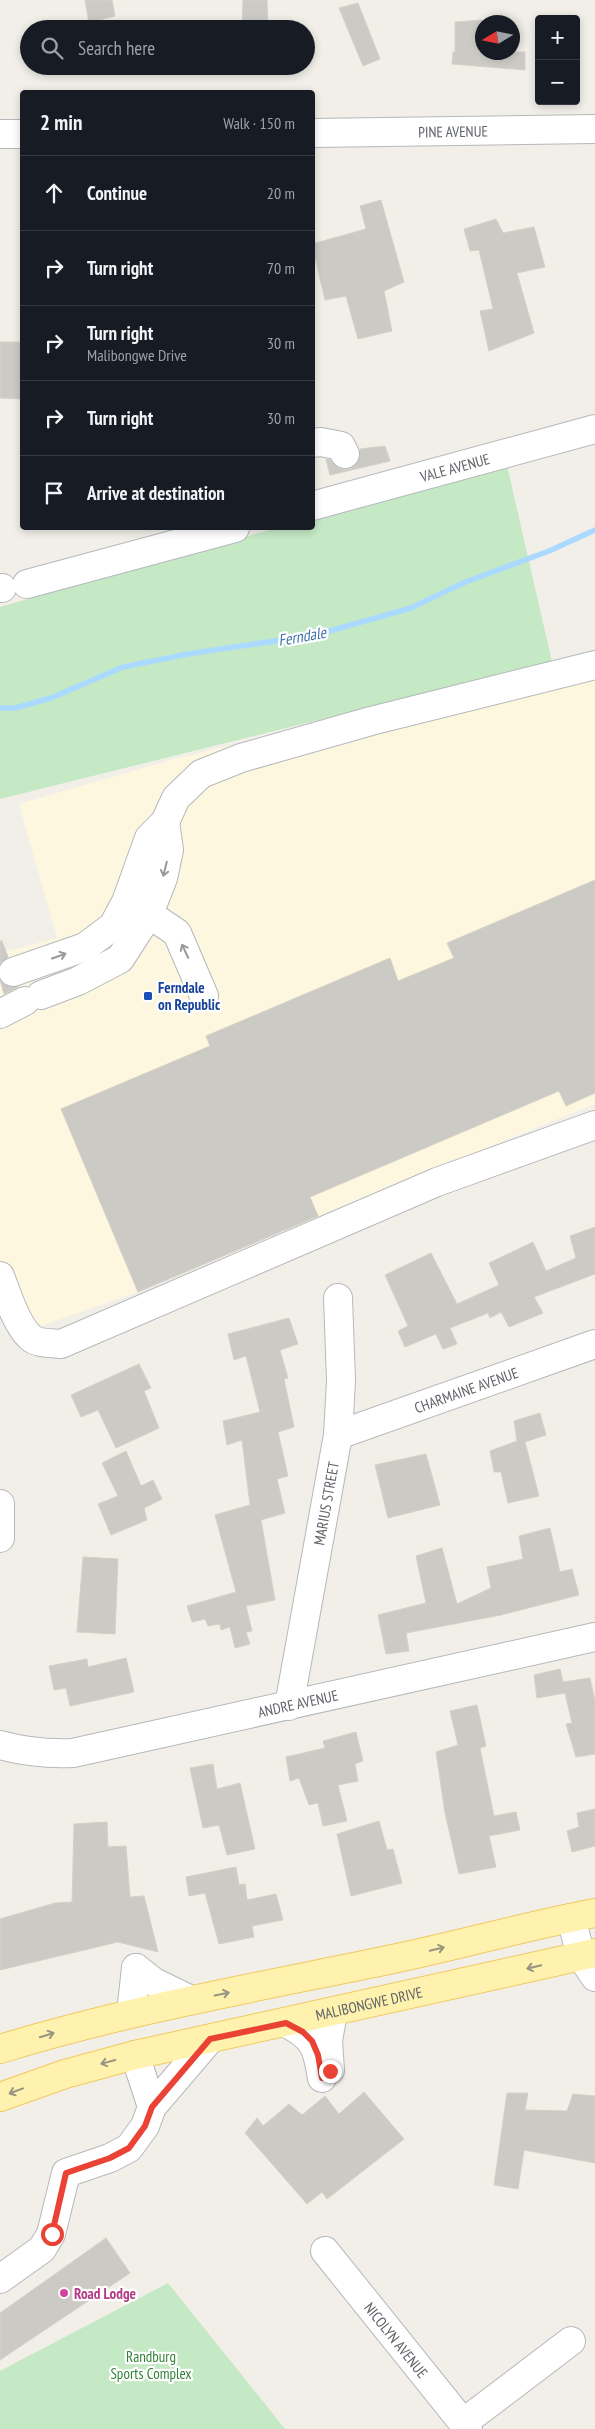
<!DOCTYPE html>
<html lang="en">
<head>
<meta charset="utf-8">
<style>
  :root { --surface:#171b24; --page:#20242c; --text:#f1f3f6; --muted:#9ea1a6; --line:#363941 }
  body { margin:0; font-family:"PT Sans Narrow",sans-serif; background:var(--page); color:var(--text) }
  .controls { position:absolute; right:15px; top:15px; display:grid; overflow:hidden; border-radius:5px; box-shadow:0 2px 8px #0003 }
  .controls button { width:45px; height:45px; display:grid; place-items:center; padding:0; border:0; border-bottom:1px solid var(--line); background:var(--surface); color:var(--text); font:25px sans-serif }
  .compass { position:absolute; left:475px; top:15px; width:45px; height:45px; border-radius:50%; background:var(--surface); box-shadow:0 2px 8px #0003; rotate:260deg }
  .stop { position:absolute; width:15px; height:15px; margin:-11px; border:4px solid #ea4335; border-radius:50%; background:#fff }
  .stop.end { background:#ea4335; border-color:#fff; box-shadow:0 1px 5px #0008 }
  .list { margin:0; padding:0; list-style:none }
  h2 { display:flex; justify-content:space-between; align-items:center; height:65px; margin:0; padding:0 20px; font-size:21px }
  h2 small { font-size:16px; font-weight:400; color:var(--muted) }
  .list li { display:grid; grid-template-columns:32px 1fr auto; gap:15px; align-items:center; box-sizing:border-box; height:75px; padding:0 20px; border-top:1px solid var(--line) }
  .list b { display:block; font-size:19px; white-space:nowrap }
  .list p { margin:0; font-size:16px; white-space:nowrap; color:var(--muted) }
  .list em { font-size:16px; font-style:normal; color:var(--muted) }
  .icon { flex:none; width:28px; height:28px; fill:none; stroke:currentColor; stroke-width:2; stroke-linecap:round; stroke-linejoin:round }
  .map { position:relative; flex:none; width:595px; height:2429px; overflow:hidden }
  .search { position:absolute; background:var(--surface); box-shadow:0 2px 8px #0003; left:20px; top:20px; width:295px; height:55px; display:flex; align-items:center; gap:12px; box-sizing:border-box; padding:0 18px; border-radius:28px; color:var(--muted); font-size:19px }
  .panel { position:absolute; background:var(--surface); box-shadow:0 2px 8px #0003; left:20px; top:90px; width:295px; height:440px; border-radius:5px }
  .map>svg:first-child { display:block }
  .commercial { fill:#fef7e0 }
  .green { fill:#c5e8c5 }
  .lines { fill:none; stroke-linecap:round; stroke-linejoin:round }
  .stream { stroke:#aadaff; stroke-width:5.5 }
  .building { fill:#cccac5; stroke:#d6d1c6 }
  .minor-casing { stroke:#b5b8bc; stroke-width:30 }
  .major-casing { stroke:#f2c960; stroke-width:30 }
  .minor { stroke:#fff; stroke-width:28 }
  .major { stroke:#fff2af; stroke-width:28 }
  .oneway { stroke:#979a9d }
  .oneway2 { stroke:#979581 }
  .route { stroke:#ea4335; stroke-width:6 }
  .transit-dot { fill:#1a4fb4; stroke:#fff; stroke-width:2 }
  .hotel-dot { fill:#d1479c; stroke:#fff; stroke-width:2 }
  .labels { text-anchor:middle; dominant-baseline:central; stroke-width:4.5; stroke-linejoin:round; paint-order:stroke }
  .street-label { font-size:15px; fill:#5f6368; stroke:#fff }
  .transit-label { font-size:15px; font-weight:bold; fill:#164399; stroke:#fff; text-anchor:start }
  .hotel-label { font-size:15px; font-weight:bold; fill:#b23c85; stroke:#fff; text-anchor:start }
  .park-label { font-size:15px; fill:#348238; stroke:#fff }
  .water-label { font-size:16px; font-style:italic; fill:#4174aa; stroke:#fff }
</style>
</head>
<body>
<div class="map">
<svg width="595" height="2429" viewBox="0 0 595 2429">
  <rect width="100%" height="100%" fill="#f1efe8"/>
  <!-- commercial -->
  <path class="commercial" d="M595,659v445l-277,112 -180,76 -120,42 -18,-45v-336l57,-15 -38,-134 152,-44 362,-89z"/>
  <!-- green -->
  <g class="green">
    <path d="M506,461l46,201 -552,137v-192l276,-79h36l1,-11z"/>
    <path d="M168,2283l117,146h-285v-58z"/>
  </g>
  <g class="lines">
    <!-- stream -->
    <path class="stream" d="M0,708h15l36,-10 72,-31 65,-13 127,-19 96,-27 52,-25 86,-32 46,-21"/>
  </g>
  <!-- building -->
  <g class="building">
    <path d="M85,0h27l3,16 -26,7z"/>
    <path d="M243,0h24l1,29h-26z"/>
    <path d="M358,3l22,56 -17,7 -24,-58z"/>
    <path d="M482,20v32h43v18l-73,-6 1,-12h2v-30z"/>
    <path d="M381,200l23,82 -20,9 8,40 -34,8 -12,-43 -21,4 -13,-56 54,-15 -6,-23z"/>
    <path d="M496,219l7,14 31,-6 11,40 -28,6 17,60 -45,18 -9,-40 13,-2 -14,-59 -9,1 -6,-22z"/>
    <path d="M0,342h22v57l-22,-1z"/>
    <path d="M385,446l5,15 -60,14 -4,-16 4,1 7,7 8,3 7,-2 6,-6 2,-13z"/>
    <path d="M595,880v213l-29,13 -7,-15 -249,106 8,19 -180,76 -77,-183 149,-63 -4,-10 184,-78 8,23 56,-23 -7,-15z"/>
    <path d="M0,941h2l6,16 -8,7z"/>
    <path d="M0,980l10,7h9l-15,7z"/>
    <path d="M595,1227v47l-61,23 9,16 -34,14 -8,-15 -11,6 -2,-5 -38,15 7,16 -14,5 -7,-15 -31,13 -7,-16 10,-5 -23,-51 46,-22 26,51 42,-19 -10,-22 44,-21 13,29 30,-13 -6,-22z"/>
    <path d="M289,1318l9,26 -18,6 8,28 -4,1 10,48 -16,5 10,44 -11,3 8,34 -24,7 14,80 -29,6 6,25 -6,1 4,12 -15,4 -5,-21 -9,3 -1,-6 -12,2 -3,-7 -13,3 -5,-16 49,-14 -21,-77 35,-10 -8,-65 -15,5 -4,-24 37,-9 -14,-56 -12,4 -6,-26z"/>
    <path d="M139,1364l12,24 -7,3 15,37 -43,20 -18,-38 -17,7 -10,-22z"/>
    <path d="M540,1413l6,22 -21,7 14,54 -31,7 -7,-31h-7l-4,-21 27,-10 -3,-20z"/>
    <path d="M126,1451l15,35 12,-6 9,19 -18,9 3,12 -36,15 -13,-31 20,-8 -16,-33z"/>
    <path d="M426,1454l14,51 -52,13 -13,-53z"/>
    <path d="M550,1528l10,44 12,-3 7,26 -78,20 -95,18 3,18 -23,3 -8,-39 48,-12 -10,-47 26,-8 15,56 34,-16 -4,-21 36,-8 -4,-23z"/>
    <path d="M83,1557l35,2 -3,75 -38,-2z"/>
    <path d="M126,1658l8,34 -64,14 -4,-18 -12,2 -5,-24 38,-7 1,8z"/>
    <path d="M560,1669l3,13 27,-4 5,23v53l-19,3 -10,-33 6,-1 -7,-30 -28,5 -3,-23z"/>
    <path d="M477,1705l9,41 -6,2 14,68 22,-4 4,18 -31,6 7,31 -37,7 -14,-61 -9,-61 22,-7 -8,-34z"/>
    <path d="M356,1732l7,29 -8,3 3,17 -20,4 9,36 -24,5 -5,-23 -9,2 -10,-27 -9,3 -4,-24 39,-9 -2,-7z"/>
    <path d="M213,1764l4,25 23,-6 15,66 -28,6 -8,-30 -16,3 -13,-60z"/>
    <path d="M595,1809v37l-23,6 -5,-21 12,-4 -2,-14z"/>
    <path d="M379,1821l8,29 6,-1 9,34 -51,13 -14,-62z"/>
    <path d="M107,1822l1,25 18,-1 4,51 14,-1 14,56 -40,-10 -118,28v-51l55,-16 17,-1 2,-78z"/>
    <path d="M236,1867l3,18 6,-1 2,16 29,-6 7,26 -31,6 2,11 -35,7 -14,-51 -16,3 -3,-19z"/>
    <path d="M364,2092l40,47 -77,60 -5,-7 -15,12 -62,-71 12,-15 6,8 26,-22 13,11 23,-19 14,18z"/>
    <path d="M507,2093h21l-3,17 42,1 6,-17 22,2v67l-71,-13 -6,39 -24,-4z"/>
    <path d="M106,2238l24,35 -130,87v-47z"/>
  </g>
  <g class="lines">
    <defs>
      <g id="minor">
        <path id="s1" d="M312,133l283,-4"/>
        <path d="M0,134h22"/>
        <path d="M312,443l9,-1 20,4 4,8"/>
        <path id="s2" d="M312,506l283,-77"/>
        <path d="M27,584l208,-56"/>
        <path d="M0,588h2"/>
        <path d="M149,914l28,19 27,63"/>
        <path d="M13,972l72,-25 28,-21 13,-24 23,-64 16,-16 11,-24 25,-24 40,-16 130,-37 224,-56"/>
        <path d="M41,995l37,-14 42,-22 29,-45 14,-36 6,-28 -4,-28"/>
        <path d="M0,1014l25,-13"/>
        <path d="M0,1276c7,18 16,48 30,61 7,7 22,6 31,7l376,-162 158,-57"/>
        <path id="s3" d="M338,1435l257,-91"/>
        <path d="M0,1504v34"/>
        <path id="s4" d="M289,1706l49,-271 3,-54 -3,-83"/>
        <path id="s5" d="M0,1745c25,7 47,9 73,8l522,-116"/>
        <path d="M571,1918l10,38 14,21"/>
        <path d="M136,1968l18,14 37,18"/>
        <path d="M131,2013l5,-45"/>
        <path d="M286,2023c29,15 31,24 36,55"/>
        <path d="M135,2055l17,52"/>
        <path d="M330,2070l-2,-29 5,-29"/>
        <path id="s6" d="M325,2251l143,178"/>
        <path d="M0,2279l42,-30 9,-15 15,-61 44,-15 19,-10 16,-22 7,-19 58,-68"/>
        <path d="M463,2423l108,-82"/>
      </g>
      <g id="major">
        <path d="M0,2049c127,-39 258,-62 388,-89 69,-14 137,-34 207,-47"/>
        <path id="s7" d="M0,2097l65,-23 70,-19 460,-102"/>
      </g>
    </defs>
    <!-- minor casing -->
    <use href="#minor" class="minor-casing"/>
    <!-- major casing -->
    <use href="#major" class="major-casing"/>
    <!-- minor -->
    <use href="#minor" class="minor"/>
    <!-- major -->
    <use href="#major" class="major"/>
  </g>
  <!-- one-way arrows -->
  <defs><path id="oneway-shaft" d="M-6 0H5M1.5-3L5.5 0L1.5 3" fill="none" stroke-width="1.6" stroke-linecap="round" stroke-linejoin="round" transform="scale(1.25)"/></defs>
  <g class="oneway">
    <use href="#oneway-shaft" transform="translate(165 869) rotate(104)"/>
    <use href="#oneway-shaft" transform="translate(185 951) rotate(-115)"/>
    <use href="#oneway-shaft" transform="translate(59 956) rotate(-19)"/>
  </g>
  <g class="oneway2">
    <use href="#oneway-shaft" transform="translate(437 1949) rotate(-13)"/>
    <use href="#oneway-shaft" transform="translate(534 1967) rotate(167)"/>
    <use href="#oneway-shaft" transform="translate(222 1994) rotate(-12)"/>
    <use href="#oneway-shaft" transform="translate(47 2035) rotate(-17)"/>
    <use href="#oneway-shaft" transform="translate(108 2062) rotate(165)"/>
    <use href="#oneway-shaft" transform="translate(16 2091) rotate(159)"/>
  </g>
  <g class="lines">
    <!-- route -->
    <path class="route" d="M52,2234l14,-61 44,-15 19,-10 16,-22 7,-19 58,-68 76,-16 17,9 9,9 6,14 4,23 8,-7"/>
  </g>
  <!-- markers -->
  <rect class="transit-dot" x="143" y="991" width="10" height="10" rx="2.5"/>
  <circle class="hotel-dot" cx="64" cy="2293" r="5"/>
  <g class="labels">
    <!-- street labels -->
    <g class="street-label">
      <text stroke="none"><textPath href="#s1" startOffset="141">PINE AVENUE</textPath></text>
      <text stroke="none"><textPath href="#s2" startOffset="148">VALE AVENUE</textPath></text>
      <text stroke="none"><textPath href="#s3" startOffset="136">CHARMAINE AVENUE</textPath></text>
      <text stroke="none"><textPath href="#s4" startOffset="206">MARIUS STREET</textPath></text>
      <text stroke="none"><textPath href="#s5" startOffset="304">ANDRE AVENUE</textPath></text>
      <text stroke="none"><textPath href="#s7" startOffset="381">MALIBONGWE DRIVE</textPath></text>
      <text stroke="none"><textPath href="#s6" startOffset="114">NICOLYN AVENUE</textPath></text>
    </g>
    <!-- transit labels -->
    <g class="transit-label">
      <text x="158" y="987">Ferndale<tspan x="158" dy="17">on Republic</tspan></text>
    </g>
    <!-- hotel labels -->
    <g class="hotel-label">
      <text x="74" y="2293">Road Lodge</text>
    </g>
    <!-- park labels -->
    <g class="park-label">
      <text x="151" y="2356">Randburg<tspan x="151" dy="17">Sports Complex</tspan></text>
    </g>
    <!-- water labels -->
    <g class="water-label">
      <text transform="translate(302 636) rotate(-10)">Ferndale</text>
    </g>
  </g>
</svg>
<div class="controls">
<button>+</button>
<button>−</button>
</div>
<svg class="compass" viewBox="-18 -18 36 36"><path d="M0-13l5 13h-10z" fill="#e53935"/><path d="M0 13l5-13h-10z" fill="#9ea1a6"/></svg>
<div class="stop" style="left:52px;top:2234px"></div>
<div class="stop end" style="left:330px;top:2071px"></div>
<div class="search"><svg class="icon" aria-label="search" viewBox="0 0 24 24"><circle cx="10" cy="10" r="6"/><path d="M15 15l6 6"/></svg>Search here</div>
<section class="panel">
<h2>2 min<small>Walk · 150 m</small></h2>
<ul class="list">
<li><svg class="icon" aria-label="ahead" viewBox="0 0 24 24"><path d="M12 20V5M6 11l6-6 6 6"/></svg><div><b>Continue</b></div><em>20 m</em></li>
<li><svg class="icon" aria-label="right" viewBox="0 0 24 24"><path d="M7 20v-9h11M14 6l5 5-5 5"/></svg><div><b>Turn right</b></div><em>70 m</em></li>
<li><svg class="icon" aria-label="right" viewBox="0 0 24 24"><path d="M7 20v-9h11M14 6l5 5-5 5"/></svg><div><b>Turn right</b><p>Malibongwe Drive</p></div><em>30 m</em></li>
<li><svg class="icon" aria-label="right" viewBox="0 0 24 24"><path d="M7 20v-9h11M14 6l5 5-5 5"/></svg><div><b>Turn right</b></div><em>30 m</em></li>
<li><svg class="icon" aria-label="arrive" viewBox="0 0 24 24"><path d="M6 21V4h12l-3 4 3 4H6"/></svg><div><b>Arrive at destination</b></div></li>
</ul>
</section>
</div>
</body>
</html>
